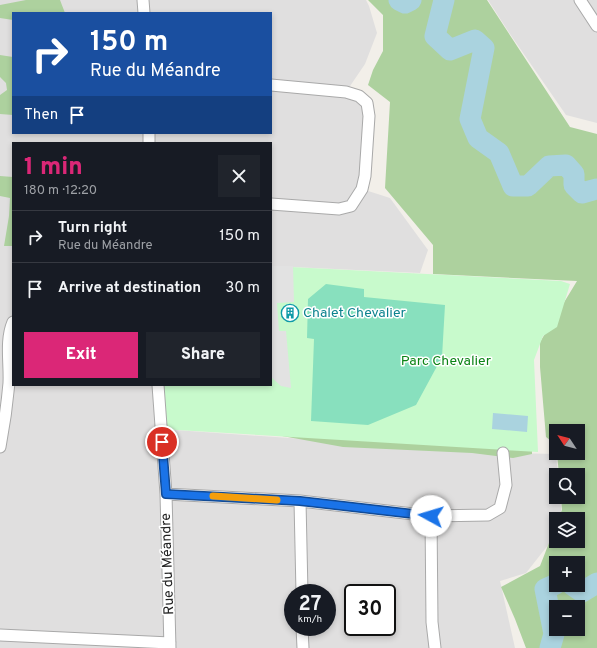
<!DOCTYPE html>
<html lang="en">
<head>
<meta charset="utf-8">
<style>
  :root { --surface:#171b24; --page:#20242c; --text:#f1f3f6; --muted:#9ea1a6; --line:#363941; --accent:#db2777 }
  body { margin:0; font-family:Overpass,sans-serif; background:var(--page); color:var(--text); height:100vh; display:flex; flex-direction:column; font-size:15px; white-space:nowrap }
  * { box-sizing:border-box; margin:0 }
  p { font-size:13px; color:var(--muted) }
  .icon { flex:none; width:22px; height:22px; fill:none; stroke:currentColor; stroke-width:2; stroke-linecap:round; stroke-linejoin:round }
  .map { position:relative; flex:1; overflow:hidden }
  .panel { position:absolute; left:12px; top:142px; width:260px; height:244px; display:flex; flex-direction:column; background:var(--surface); border-radius:0px; box-shadow:0 2px 6px #0003 }
  .panel>* { flex:none }
  .banner { position:absolute; left:12px; top:12px; width:260px; height:122px; border-radius:0px; box-shadow:0 2px 6px #0003; background:#1a4fa0; color:#fff; overflow:hidden }
  .needle { width:26px; rotate:306deg }
  .buttons { position:absolute; left:549px; top:424px; display:grid; gap:8px }
  .buttons a { display:grid; place-items:center; width:36px; height:36px; border-radius:0px; background:var(--surface); box-shadow:0 2px 6px #0003; font-size:20px }
  .speed { position:absolute; left:284px; top:584px; display:flex; gap:8px; font-size:20px; font-weight:700; text-align:center }
  .speed>* { display:grid; place-content:center; width:52px; height:52px; border-radius:50%; background:var(--surface); box-shadow:0 2px 6px #0003; line-height:1 }
  .speed small { font-size:10px; font-weight:400 }
  .speed .limit { border:2px solid #111; border-radius:6px; background:#fff; color:#111 }
  .pin { position:absolute; display:grid; place-items:center; width:34px; height:34px; color:#fff; margin:-17px; border:2px solid #fff; border-radius:50%; box-shadow:0 1px 4px #0007 }
  .me { position:absolute; width:44px; margin:-22px; rotate:276deg; stroke-linejoin:round; filter:drop-shadow(0 0 3px #0008) }
  .turn { display:flex; align-items:center; gap:14px; height:84px; padding:0 12px; font-size:18px }
  .turn .icon { width:52px; height:52px; stroke-width:2.5 }
  .turn b { display:block; font-size:28px; line-height:34px }
  .then { display:flex; align-items:center; height:38px; padding:0 12px; background:#0003; gap:8px; font-size:15px }
  .round { display:grid; place-items:center; flex:none; width:42px; height:42px; border-radius:0px; background:var(--page) }
  .headline { display:flex; align-items:center; justify-content:space-between; height:68px; padding:0 12px }
  h1 { font-size:24px; font-weight:800; line-height:30px; color:var(--accent) }
  .button { display:flex; gap:8px; margin-top:auto; padding:8px 12px }
  .button a { flex:1; height:46px; border-radius:0px; background:var(--accent); color:#fff; font-size:16px; font-weight:800; line-height:46px; text-align:center }
  .button a+a { background:var(--page); color:var(--text) }
  ul { padding:0; list-style:none }
  li { display:flex; align-items:center; gap:12px; height:52px; padding:0 12px; border-top:1px solid var(--line) }
  li div { flex:1 }
  li b { display:block; font-size:15px }
  li em { font-style:normal }
  .map>svg:first-child { display:block }
</style>
</head>
<body>
<div class="map">
<svg width="597" height="648" viewBox="0 0 597 648">
  <rect width="100%" height="100%" fill="#f2efe9"/>
  <path fill="#e0dfdf" fill-rule="evenodd" d="M 0,0 L 366,0 L 369,6 L 377,33 L 365,64 L 346,92 L 367,103 L 362,189 L 390,198 L 428,250 L 420,273 L 271,266 L 271,143 L 13,143 L 13,385 L 158,385 L 161,429 L 503,453 L 556,454 L 558,475 L 556,475 L 556,497 L 560,497 L 562,519 L 556,519 L 556,535 L 526,573 L 500,581 L 515,648 L 0,648 ZM 13,13 L 271,13 L 271,133 L 13,133 ZM 293,593 L 327,593 L 327,627 L 293,627 ZM 353,593 L 387,593 L 387,627 L 353,627 Z
    M 488,0 L 597,0 L 597,123 L 566,115 L 510,34 Z"/>
  <path fill="#add19e" fill-rule="evenodd" d="M 26,0 L 60,0 L 65,13 L 13,13 L 13,20 L 0,18 L 0,5 Z
    M 368,0 L 487,0 L 570,127 L 597,134 L 597,648 L 526,648 L 515,619 L 501,587 L 540,566 L 556,525 L 556,541 L 578,541 L 578,519 L 558,519 L 562,510 L 561,497 L 578,497 L 578,475 L 559,475 L 557,453 L 578,453 L 578,431 L 556,431 L 556,445 L 546,437 L 540,367 L 540,342 L 577,281 L 433,274 L 433,245 L 385,188 L 390,102 L 368,85 L 373,70 L 383,51 L 383,15 ZM 556,563 L 578,563 L 578,585 L 556,585 ZM 556,607 L 578,607 L 578,629 L 556,629 Z
    M 0,55 L 13,57 L 13,115 L 0,114 L 0,95 L 7,90 L 6,83 L 0,77 Z
    M 0,176 L 13,177 L 13,246 L 4,246 L 9,216 L 10,198 L 0,196 Z
    M 252,385 L 532,443 L 532,454 L 513,458 L 472,453 L 343,447 L 260,432 Z"/>
  <path fill="#c8facc" d="M 271,266 L 561,281 L 570,284 L 557,327 L 543,336 L 534,360 L 538,452 L 161,429 L 158,385 L 271,385 Z"/>
  <path fill="#88e0be" d="M 326,284 L 364,289 L 364,297 L 445,305 L 442,357 L 416,405 L 368,425 L 311,421 L 314,339 L 307,338 L 308,299 Z"/>
  <path fill="#e2e2e2" d="M 271,266 L 293,266 L 294,302 L 277,303 L 279,331 L 286,331 L 291,388 L 281,386 L 271,377 Z"/>
  <path fill="#aad3df" d="M 493,413 L 528,416 L 527,432 L 492,429 Z"/>
  <g fill="none" stroke-linecap="round" stroke-linejoin="round">
    <path stroke="#aad3df" stroke-width="21" d="M 399,0 L 405,3 L 411,0
      M 444,0 L 435,36 L 450,50 L 475,40 L 484,48 L 470,119 L 478,138 L 499,153 L 513,186 L 528,186 L 549,166 L 566,165 L 574,174 L 574,185 L 582,193 L 597,189
      M 572,585 L 582,592 L 597,583
      M 550,648 L 554,634 L 545,589 L 556,584"/>
    <defs>
      <path id="minor" d="M 143,0 L 144,13
        M 580,0 L 597,26
        M 271,85 L 346,92 L 359,96 L 367,103 L 369,116 L 365,176 L 362,189 L 351,206 L 339,209 L 271,204
        M 149,133 L 149,143
        M 158,385 L 166,494 L 170,648
        M 0,447 C 4,426 7,405 9,383 C 10,363 5,341 13,322
        M 166,494 L 300,501 L 431,516 L 488,515 L 500,508 L 506,485 L 503,453
        M 300,501 L 302,593
        M 431,516 L 432,622 L 435,648
        M 302,627 L 303,648
        M 0,635 L 170,643"/>
    </defs>
    <use href="#minor" stroke="#a9a9a9" stroke-width="13"/>
    <use href="#minor" stroke="#fff" stroke-width="11"/>
  </g>
  <g fill="none" stroke-linecap="round" stroke-linejoin="round">
    <defs>
      <path id="route" d="M 162,442 L 166,494 L 300,501 L 431,516"/>
    </defs>
    <use href="#route" stroke="#114b97" stroke-width="10"/>
    <use href="#route" stroke="#1a73e8" stroke-width="7"/>
    <path stroke="#f59e0b" stroke-width="7" d="M 213,496 L 277,500"/>
  </g>
  <defs>
    <symbol id="building-ring" viewBox="-11 -11 22 22"><circle r="9.5" fill="#fff" stroke="#0f9aa8" stroke-width="1.5"/><path d="M-4-6H4V6H1V3H-1V6H-4ZM-2.5-4.3h1.7v1.8h-1.7ZM.8-4.3h1.7v1.8H.8ZM-2.5-1h1.7V.8h-1.7ZM.8-1h1.7V.8H.8Z" fill="#0f9aa8"/></symbol>
  </defs>
  <g fill-rule="evenodd">
    <use href="#building-ring" x="280" y="303" width="20" height="20"/>
  </g>
  <g text-anchor="middle" dominant-baseline="central" stroke-width="3" stroke-linejoin="round" paint-order="stroke">
    <g font-size="14" fill="#0d838f" stroke="#fff" text-anchor="start">
      <text x="303" y="313">Chalet Chevalier</text>
    </g>
    <g font-size="14" fill="#0c8416" stroke="#fff">
      <text x="446" y="361">Parc Chevalier</text>
    </g>
    <g font-size="14" fill="#222" stroke="#fff">
      <text transform="translate(168 564) rotate(-92)">Rue du Méandre</text>
    </g>
  </g>
</svg>
<div class="buttons">
<a><svg class="needle" viewBox="-14 -14 28 28"><path d="M0-13l5 13h-10z" fill="#e53935"/><path d="M0 13l5-13h-10z" fill="#9ea1a6"/></svg></a>
<a><svg class="icon" aria-label="search" viewBox="0 0 24 24"><circle cx="10" cy="10" r="6"/><path d="M15 15l6 6"/></svg></a>
<a><svg class="icon" aria-label="layers" viewBox="0 0 24 24"><path d="M12 4l9 5-9 5-9-5zM3 14l9 5 9-5"/></svg></a>
<a>+</a>
<a>−</a>
</div>
<div class="speed"><div>27<small>km/h</small></div><div class="limit">30</div></div>
<div class="pin" style="left:162px;top:442px;background:#d93025"><svg class="icon" aria-label="arrive" viewBox="0 0 24 24"><path d="M6 21V4h12l-3 4 3 4H6"/></svg></div>
<svg class="me" style="left:431px;top:516px" viewBox="-20 -20 40 40"><circle r="19" fill="#fff"/><path d="M0-13L10 11 0 6-10 11z" fill="#1a73e8"/></svg>
<div class="banner">
<div class="turn"><svg class="icon" aria-label="right" viewBox="0 0 24 24"><path d="M7 20v-9h11M14 6l5 5-5 5"/></svg><div><b>150 m</b>Rue du Méandre</div></div>
<div class="then">Then<svg class="icon" aria-label="arrive" viewBox="0 0 24 24"><path d="M6 21V4h12l-3 4 3 4H6"/></svg></div>
</div>
<section class="panel">
<div class="headline"><div><h1>1 min</h1><p>180 m · 12:20</p></div><a class="round"><svg class="icon" aria-label="close" viewBox="0 0 24 24"><path d="M6 6l12 12M18 6L6 18"/></svg></a></div>
<ul>
<li><svg class="icon" aria-label="right" viewBox="0 0 24 24"><path d="M7 20v-9h11M14 6l5 5-5 5"/></svg><div><b>Turn right</b><p>Rue du Méandre</p></div><em>150 m</em></li>
<li><svg class="icon" aria-label="arrive" viewBox="0 0 24 24"><path d="M6 21V4h12l-3 4 3 4H6"/></svg><div><b>Arrive at destination</b></div><em>30 m</em></li>
</ul>
<div class="button"><a>Exit</a><a>Share</a></div>
</section>
</div>
</body>
</html>
